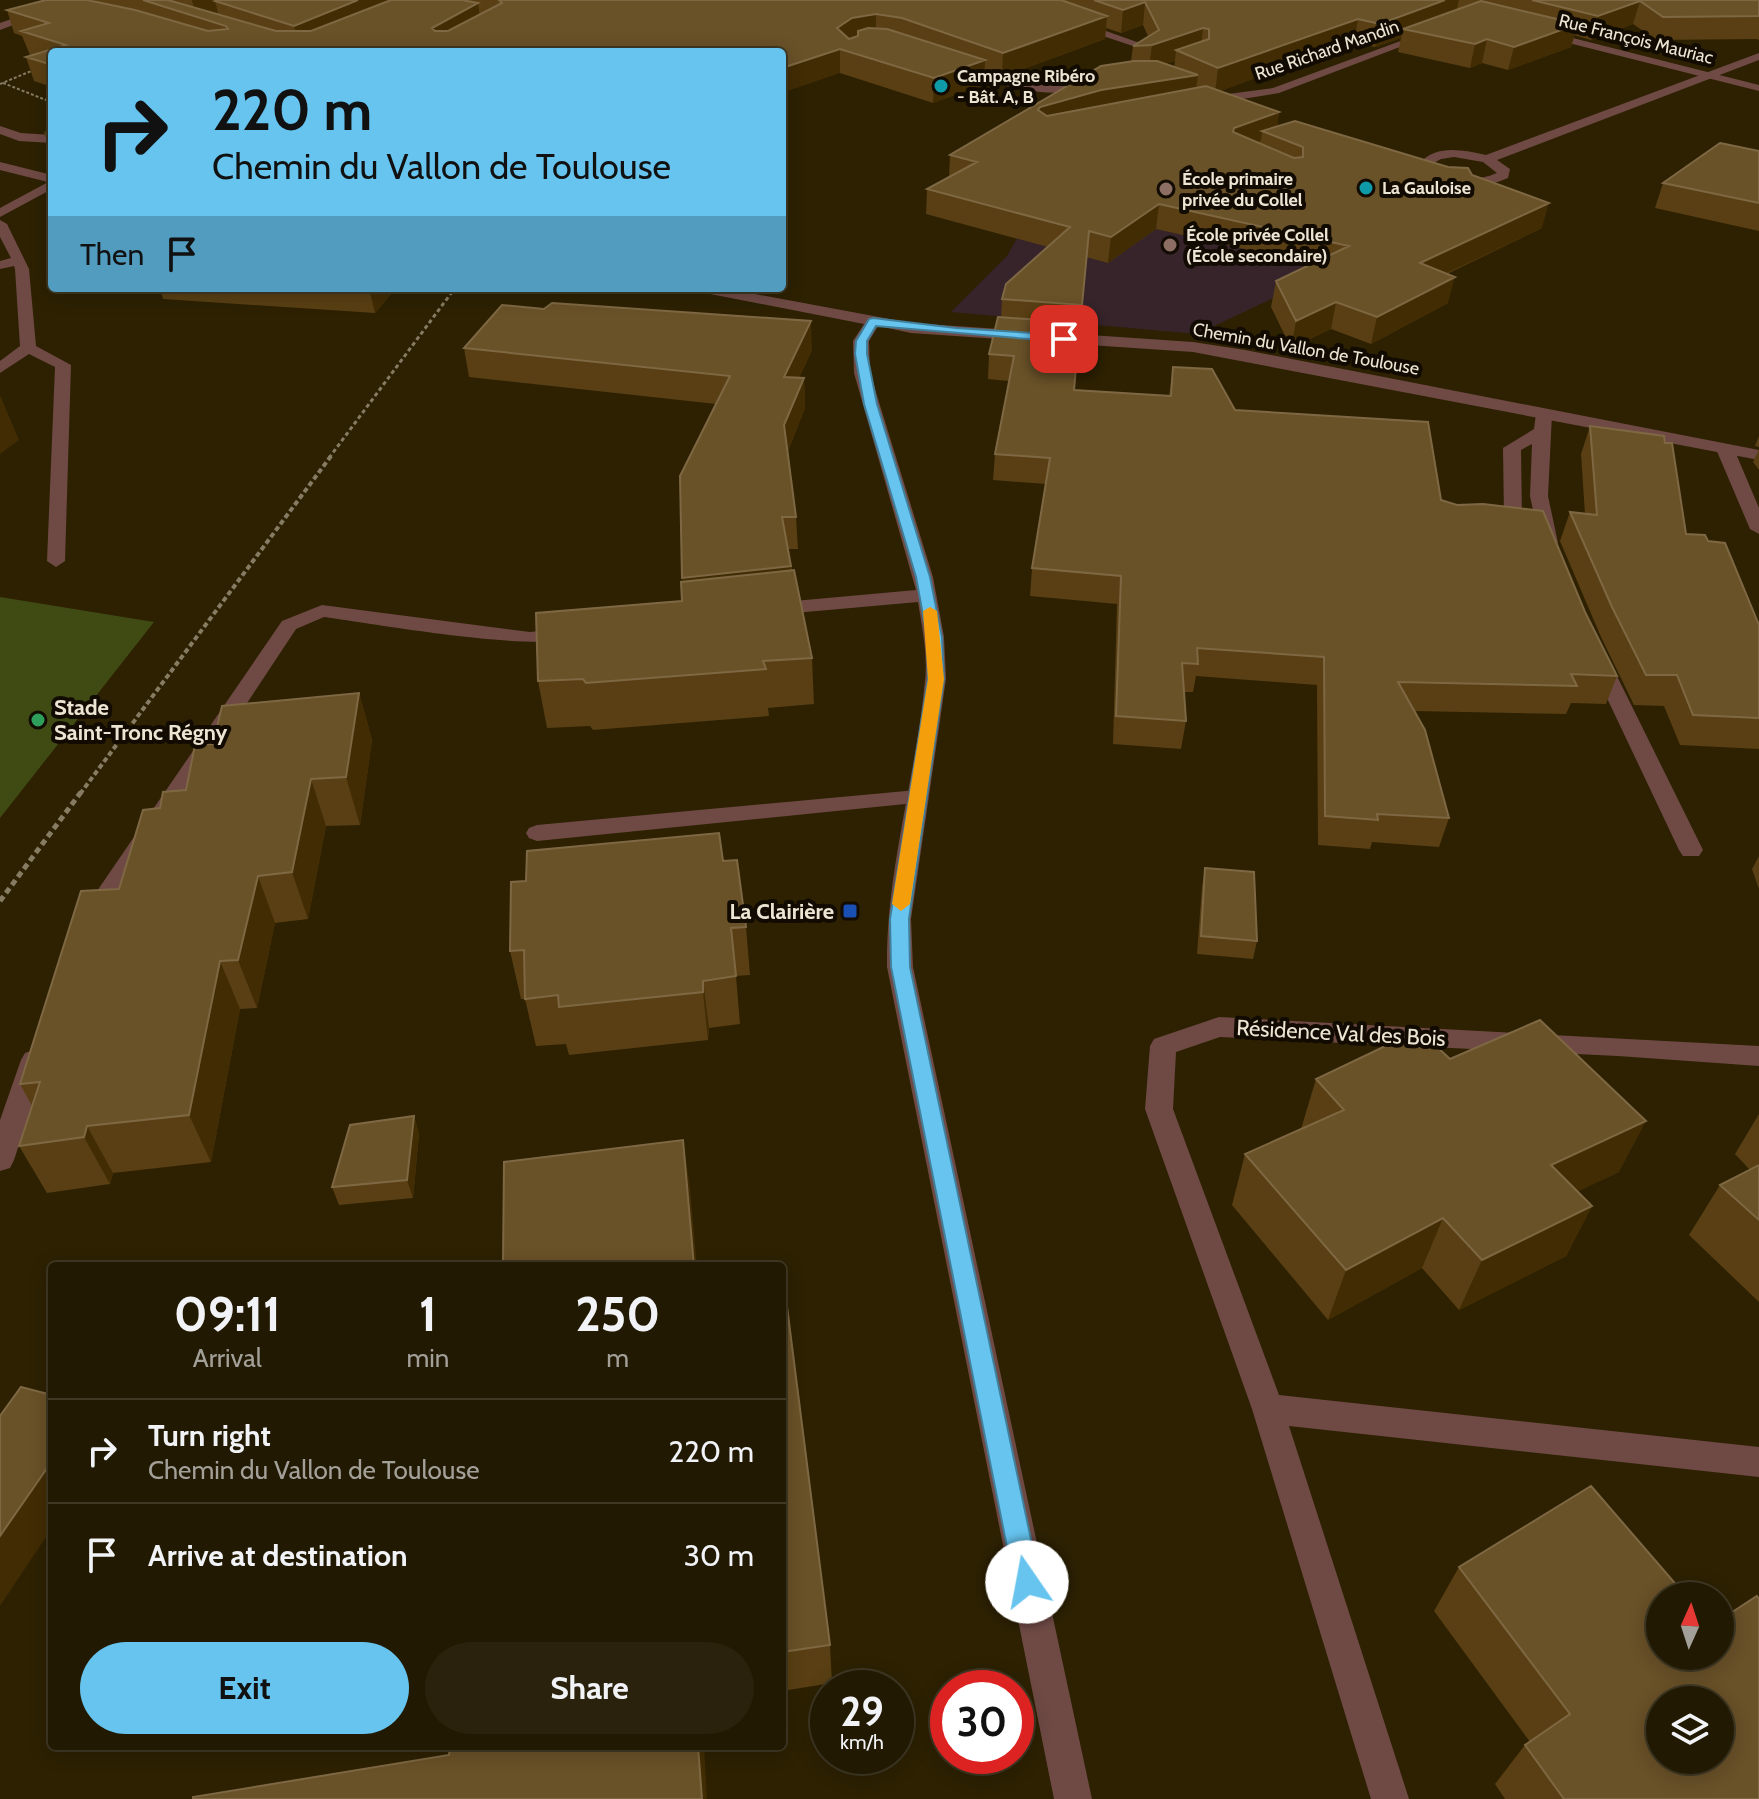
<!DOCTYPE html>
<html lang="en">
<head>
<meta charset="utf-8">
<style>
  :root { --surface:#221902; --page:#2a220c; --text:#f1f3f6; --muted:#a2a099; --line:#3f3824; --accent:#66c4ef }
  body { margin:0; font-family:Cabin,sans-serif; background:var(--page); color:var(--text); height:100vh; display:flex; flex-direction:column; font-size:30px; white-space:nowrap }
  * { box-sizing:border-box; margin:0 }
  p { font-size:26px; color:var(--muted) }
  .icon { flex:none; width:44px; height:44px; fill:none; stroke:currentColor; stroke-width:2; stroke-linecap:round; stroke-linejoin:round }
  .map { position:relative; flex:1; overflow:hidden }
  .panel { position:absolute; left:48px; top:1262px; width:738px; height:488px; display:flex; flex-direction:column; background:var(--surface); border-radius:8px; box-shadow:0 4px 20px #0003,0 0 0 2px var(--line) }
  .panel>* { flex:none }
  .guide { position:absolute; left:48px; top:48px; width:738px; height:244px; border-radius:8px; box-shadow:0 4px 20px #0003,0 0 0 2px var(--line); background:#66c4ef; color:#111; overflow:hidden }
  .needle { width:52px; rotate:3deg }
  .controls { position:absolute; left:1646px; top:1582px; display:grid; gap:16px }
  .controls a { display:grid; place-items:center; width:88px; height:88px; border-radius:50%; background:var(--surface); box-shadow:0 4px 20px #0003,0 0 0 2px var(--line); font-size:40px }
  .speed { position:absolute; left:810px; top:1670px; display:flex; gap:16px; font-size:40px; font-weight:700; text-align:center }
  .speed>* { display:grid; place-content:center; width:104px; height:104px; border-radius:50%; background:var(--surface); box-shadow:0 4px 20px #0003,0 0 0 2px var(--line); line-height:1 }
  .speed small { font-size:20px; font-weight:400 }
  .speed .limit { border:12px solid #d22; background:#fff; color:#111 }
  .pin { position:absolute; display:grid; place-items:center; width:68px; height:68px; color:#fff; margin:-34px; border-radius:16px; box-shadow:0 4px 12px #0006 }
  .me { position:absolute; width:88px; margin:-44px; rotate:348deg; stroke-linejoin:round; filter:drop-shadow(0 0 6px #0008) }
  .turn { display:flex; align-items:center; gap:28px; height:168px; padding:0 32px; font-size:36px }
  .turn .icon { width:104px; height:104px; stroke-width:2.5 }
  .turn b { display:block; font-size:56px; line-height:68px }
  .then { display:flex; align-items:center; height:76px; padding:0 32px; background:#0003; gap:16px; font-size:30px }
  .eta { display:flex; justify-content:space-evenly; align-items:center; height:136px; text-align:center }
  .eta b { font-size:48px; font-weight:700; line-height:56px }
  .button { display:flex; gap:16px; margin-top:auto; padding:16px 32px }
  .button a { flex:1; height:92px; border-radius:48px; background:var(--accent); color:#111; font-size:32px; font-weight:700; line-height:92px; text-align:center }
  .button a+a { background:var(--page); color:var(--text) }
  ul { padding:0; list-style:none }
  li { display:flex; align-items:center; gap:24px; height:104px; padding:0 32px; border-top:2px solid var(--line) }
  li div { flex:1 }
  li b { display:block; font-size:30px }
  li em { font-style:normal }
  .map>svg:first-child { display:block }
</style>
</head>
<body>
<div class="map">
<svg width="1759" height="1799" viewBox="0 0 1759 1799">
  <rect width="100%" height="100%" fill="#2d2102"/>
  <path fill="#36242a" d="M 1093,188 L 1350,262 L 1197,334 L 951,312 L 1007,256 L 1020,233 Z"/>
  <path fill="#404b14" d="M 0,597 L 154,622 L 0,818 Z"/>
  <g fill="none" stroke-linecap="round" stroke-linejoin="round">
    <path stroke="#867c63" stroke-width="2" stroke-dasharray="3 2" stroke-linecap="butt" d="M 3,83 L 46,100
      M 0,84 L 36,69"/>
    <path stroke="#867c63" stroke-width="3" stroke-dasharray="4 3" stroke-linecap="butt" d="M 329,458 L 455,288"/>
    <path stroke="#867c63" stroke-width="4" stroke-dasharray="5 3" stroke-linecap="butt" d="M 80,794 L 331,456"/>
    <path stroke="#867c63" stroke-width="5" stroke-dasharray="6 4" stroke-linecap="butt" d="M 0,901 L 81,792"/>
    <path fill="#6f4a45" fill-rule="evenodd" d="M 20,16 L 43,22 L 44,24 L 39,27 L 21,22 L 0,30 L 0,23 Z
      M 1073,22 L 1081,22 L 1148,46 L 1139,48 L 1073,26 Z
      M 1759,53 L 1759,60 L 1497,160 L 1510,169 L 1508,178 C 1479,191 1439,190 1419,164 C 1436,144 1463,150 1486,155 ZM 1454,157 L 1483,162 L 1497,173 C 1476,182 1449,181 1432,164 L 1441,159 Z
      M 955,63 C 987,72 1015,86 1049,85 C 1063,84 1088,75 1099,82 C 1060,107 990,83 951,68 L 951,64 Z
      M 0,126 L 21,133 L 52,135 L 52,143 L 19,141 L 0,134 Z
      M 52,180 L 52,189 L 0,217 L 0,208 Z
      M 0,220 L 7,224 L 29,269 L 36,346 L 71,365 L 65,561 L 56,567 L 47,561 L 55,367 L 29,354 L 0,373 L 0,361 L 20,346 L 15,269 L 14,266 L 0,269 L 0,261 L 11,258 L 0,237 Z
      M 1544,409 L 1552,414 L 1548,496 L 1558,543 L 1549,549 L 1540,543 L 1530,496 L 1532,444 L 1521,450 L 1522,522 C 1515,530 1495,530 1488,522 L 1491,518 L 1504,517 L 1503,448 L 1534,429 L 1536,414 Z
      M 1725,444 L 1734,449 L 1759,508 L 1759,534 L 1750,529 L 1716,449 Z
      M 1598,652 L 1608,658 L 1703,850 L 1699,856 L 1683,856 L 1679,850 L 1588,658 Z
      M 917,790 L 925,792 L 928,797 L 925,802 L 537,841 L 529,838 L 526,833 L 529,828 L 537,825 Z
      M 1219,1017 L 1759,1046 L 1759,1066 L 1618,1056 L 1220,1037 L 1176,1052 L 1173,1109 L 1279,1395 L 1759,1447 L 1759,1477 L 1289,1426 L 1409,1799 L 1371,1799 L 1252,1409 L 1145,1109 L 1150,1046 L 1154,1039 Z"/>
    <path fill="#6f4a45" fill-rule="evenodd" d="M 1541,30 L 1759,85 L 1759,91 L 1537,35 L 1537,31 Z
      M 1425,32 L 1434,34 L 1279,93 L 1205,105 L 1199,101 L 1205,97 L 1273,88 Z
      M 0,162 L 52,175 L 52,183 L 0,170 Z
      M 693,288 L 723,288 L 911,323 L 1193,342 L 1245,350 L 1759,450 L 1759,460 L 1193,352 L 911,333 L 878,326 L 869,341 L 870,373 L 933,577 L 944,637 L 946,679 L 911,919 L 913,967 L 1092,1799 L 1054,1799 L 887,967 C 886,870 916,777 925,681 C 928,655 922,627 918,602 L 772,615 L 762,609 L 772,603 L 916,590 L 854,373 L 853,341 L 864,324 L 700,292 Z
      M 322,605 L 530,632 L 569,628 L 579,634 C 559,657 363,622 324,617 L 296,629 L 102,922 L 93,925 L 84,922 L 81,916 L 84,910 L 282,621 Z
      M 34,1050 L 43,1053 L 47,1060 L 14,1160 L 10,1168 L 0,1171 L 0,1120 L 21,1060 L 25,1053 Z"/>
  </g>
  <path fill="#593f13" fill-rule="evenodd" d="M 94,0 L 1759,0 L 1759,40 L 1757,39 L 1656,40 L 1633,24 L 1591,40 L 1574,35 L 1571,47 L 1508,70 L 1482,63 L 1470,68 L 1398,52 L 1401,38 L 1375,47 L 1354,42 L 1220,91 L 1279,112 L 1277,127 L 1472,175 L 1542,228 L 1447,274 L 1448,303 L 1371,344 L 1331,329 L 1291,348 L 1271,307 L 1276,281 L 1311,264 L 1156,229 L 1108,263 L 1086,257 L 1074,390 L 1169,396 L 1173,367 L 1235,410 L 1441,500 L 1585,612 L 1617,676 L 1606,704 L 1571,703 L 1566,714 L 1414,711 L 1449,818 L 1439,847 L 1372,842 L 1370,849 L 1318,845 L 1317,685 L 1196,676 L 1193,692 L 1184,692 L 1186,721 L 1181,749 L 1113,744 L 1117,604 L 1030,596 L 1032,568 L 1046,484 L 993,480 L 995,454 L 1009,381 L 988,379 L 989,354 L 1001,318 L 1002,299 L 1048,247 L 926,214 L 927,189 L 949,177 L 950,155 L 1131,61 L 1133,46 L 1148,36 L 1143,25 L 1121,33 L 1106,28 L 1105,39 L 1002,77 L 984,71 L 984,84 L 933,103 L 840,73 L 52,52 L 52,87 L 34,81 L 26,57 L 30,55 L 22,36 L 14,33 L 7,10 L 94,2 ZM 1175,61 L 1174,67 L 1165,64 Z
    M 52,129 L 52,155 L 44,132 Z
    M 1759,151 L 1759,231 L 1655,208 L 1663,183 Z
    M 160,288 L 396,288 L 375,313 L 163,299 Z
    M 464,348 L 812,350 L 799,378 L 804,378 L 805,408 L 788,451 L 796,517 L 798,549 L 788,549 L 792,570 L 812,658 L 814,704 L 768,708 L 769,716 L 593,730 L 590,726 L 547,728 L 538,681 L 682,601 L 683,582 L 716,404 L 469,377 Z
    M 1590,426 L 1665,443 L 1686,534 L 1708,541 L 1759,625 L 1759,749 L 1680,745 L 1664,706 L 1634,705 L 1601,637 L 1560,541 L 1570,512 L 1585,514 L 1581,454 Z
    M 1759,436 L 1759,447 L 1755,446 Z
    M 1759,449 L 1759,470 L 1753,462 Z
    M 359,693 L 372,740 L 360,825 L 326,826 L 308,919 L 275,923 L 257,1008 L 240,1009 L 211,1162 L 113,1173 L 110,1184 L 47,1193 L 19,1146 L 32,1106 L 20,1084 L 160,808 L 186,790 L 213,744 Z
    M 1759,856 L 1759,889 L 1752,869 Z
    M 723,861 L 746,927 L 750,975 L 736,976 L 740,1024 L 709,1028 L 708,1040 L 569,1055 L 566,1044 L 536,1046 L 525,999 L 521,999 L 510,951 L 526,881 Z
    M 1205,868 L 1257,941 L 1253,959 L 1197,954 L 1202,886 Z
    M 1316,1079 L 1619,1172 L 1578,1191 L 1592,1206 L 1566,1256 L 1459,1310 L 1422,1268 L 1328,1320 L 1232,1205 L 1245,1154 L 1301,1129 Z
    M 1759,1114 L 1759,1302 L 1689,1235 L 1720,1185 L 1750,1170 L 1735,1154 Z
    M 414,1116 L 419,1134 L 413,1198 L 339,1205 L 332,1187 Z
    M 782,1275 L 830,1645 L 832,1683 L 782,1691 Z
    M 1459,1567 L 1759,1799 L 1505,1799 L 1495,1784 L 1525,1745 L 1530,1742 L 1434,1611 Z"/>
  <path fill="#412c04" d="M 192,0 L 257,0 L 215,1 L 218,13 L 196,17 Z
    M 358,0 L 396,0 L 299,49 L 294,26 Z
    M 1445,0 L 1459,0 L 1455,17 L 1403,29 L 1401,38 L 1375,47 L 1380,24 Z
    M 1640,1 L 1633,24 L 1591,40 L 1598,16 Z
    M 1145,2 L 1143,25 L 1121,33 L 1123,10 Z
    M 478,3 L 481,26 L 436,51 L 432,28 Z
    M 876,14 L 876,37 L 852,41 L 840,50 L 840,73 L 782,93 L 782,68 L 852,18 Z
    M 1107,16 L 1105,39 L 1002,77 L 1003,53 Z
    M 1358,19 L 1354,42 L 1215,93 L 1218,68 Z
    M 1578,24 L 1571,47 L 1508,70 L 1514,47 Z
    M 1203,28 L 1200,52 L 1176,50 L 1175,61 L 1149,69 L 1152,45 Z
    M 1487,39 L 1482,63 L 1470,68 L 1475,44 Z
    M 985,60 L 984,84 L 933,103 L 934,78 Z
    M 1198,75 L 1195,98 L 1038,130 L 1038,110 L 1040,107 L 1101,90 Z
    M 1279,112 L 1276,136 L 1262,131 L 1261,141 L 1231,152 L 1233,132 L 1234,128 Z
    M 1549,203 L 1542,228 L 1413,289 L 1420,263 Z
    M 1159,204 L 1156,229 L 1108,263 L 1111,237 Z
    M 1455,277 L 1448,303 L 1371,344 L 1377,317 Z
    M 369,288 L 396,288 L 375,313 Z
    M 1336,302 L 1331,329 L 1291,348 L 1296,321 Z
    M 811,321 L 812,350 L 785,407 L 784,377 Z
    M 804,378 L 805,408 L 786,455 L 784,425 Z
    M 0,395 L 19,440 L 0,454 Z
    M 791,566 L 793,598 L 685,611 L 682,578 Z
    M 359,693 L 372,740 L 360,825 L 346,777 Z
    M 311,779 L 326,826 L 308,919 L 292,872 Z
    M 258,876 L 275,923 L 257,1008 L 238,960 Z
    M 220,961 L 240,1009 L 211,1162 L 189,1115 Z
    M 703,981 L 709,1028 L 708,1040 L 703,992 Z
    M 414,1116 L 419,1134 L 413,1198 L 407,1180 Z
    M 1646,1121 L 1619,1172 L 1527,1216 L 1551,1165 Z
    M 87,1126 L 113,1173 L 110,1184 L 84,1137 Z
    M 683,1140 L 690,1187 L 697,1266 L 694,1266 Z
    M 1592,1206 L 1566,1256 L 1459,1310 L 1482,1260 Z
    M 1443,1218 L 1422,1268 L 1328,1320 L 1346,1270 Z
    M 52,1461 L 52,1528 L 0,1606 L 0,1536 Z
    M 698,1746 L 704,1746 L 707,1799 L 702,1799 Z"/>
  <path fill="#695128" stroke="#7e6843" stroke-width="2" fill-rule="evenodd" d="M 46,0 L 87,0 L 135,10 L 208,31 L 228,29 L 226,26 L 143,0 L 168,0 L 276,31 L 311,31 L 391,0 L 462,0 L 478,3 L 432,28 L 435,31 L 448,31 L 502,3 L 499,0 L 1061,0 L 1107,16 L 1003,53 L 902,18 L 876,14 L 852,18 L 837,28 L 849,39 L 858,36 L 858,31 L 868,28 L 887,29 L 985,60 L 934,78 L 840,49 L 782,68 L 782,52 L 52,52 L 52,65 L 26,57 L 66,45 L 21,31 L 49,23 L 7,10 Z
    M 218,0 L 358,0 L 294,26 L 215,1 Z
    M 1094,0 L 1445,0 L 1380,24 L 1358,19 L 1218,68 L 1176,50 L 1209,39 L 1209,29 L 1203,28 L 1152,45 L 1133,46 L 1159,30 L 1145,2 L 1123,10 Z
    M 1532,0 L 1759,0 L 1759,16 L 1663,17 L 1640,1 L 1598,16 Z
    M 1481,1 L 1578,24 L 1514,47 L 1487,39 L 1475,44 L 1403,29 Z
    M 1134,61 L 1157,61 L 1198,75 L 1101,90 L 1040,107 L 1038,110 L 1047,116 L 1206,86 L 1279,112 L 1234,128 L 1233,132 L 1294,158 L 1303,157 L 1303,147 L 1262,131 L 1295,121 L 1448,167 L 1468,168 L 1472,175 L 1549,203 L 1420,263 L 1455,277 L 1377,317 L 1336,302 L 1296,321 L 1276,281 L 1349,246 L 1159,204 L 1111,237 L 1089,231 L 1082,305 L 1002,299 L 1006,284 L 1070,227 L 927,189 L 977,162 L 950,155 L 1101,66 Z
    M 1720,143 L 1759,151 L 1759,203 L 1663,183 Z
    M 552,303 L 811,321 L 784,377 L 804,378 L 784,425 L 796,517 L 782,517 L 791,566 L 682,578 L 680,476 L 730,376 L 464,348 L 502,305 L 544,309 Z
    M 998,317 L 1080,323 L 1074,390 L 1171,396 L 1173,367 L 1212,369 L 1235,410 L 1428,422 L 1441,500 L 1457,505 L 1483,504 L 1543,511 L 1585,612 L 1617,676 L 1571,674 L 1577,686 L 1398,682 L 1425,730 L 1449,818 L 1377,814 L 1378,820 L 1325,816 L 1324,657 L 1197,648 L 1198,664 L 1182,663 L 1186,721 L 1116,716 L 1121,576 L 1032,568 L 1050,458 L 995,454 L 1014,356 L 989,354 Z
    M 1590,426 L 1664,436 L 1665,443 L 1672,443 L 1686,534 L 1705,535 L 1708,541 L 1725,543 L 1759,625 L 1759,718 L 1693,715 L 1677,675 L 1646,675 L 1612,607 L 1570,512 L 1597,515 Z
    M 794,570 L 812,658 L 763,661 L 766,669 L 586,683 L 583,679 L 538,681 L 536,613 L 682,601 L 681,582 Z
    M 359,693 L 346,777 L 311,779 L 292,872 L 258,876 L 238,960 L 220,961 L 189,1115 L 87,1126 L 84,1137 L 19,1146 L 40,1082 L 20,1084 L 81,891 L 119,889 L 143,810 L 160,808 L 163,792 L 186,790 L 195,745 L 213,744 L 222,706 Z
    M 719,833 L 723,861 L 737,860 L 746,927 L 731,928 L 736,976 L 703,981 L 703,992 L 559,1007 L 558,995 L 525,999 L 524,950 L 510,951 L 511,882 L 526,881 L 527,851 Z
    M 1205,868 L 1254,872 L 1257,941 L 1201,936 Z
    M 1540,1020 L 1646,1121 L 1551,1165 L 1592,1206 L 1482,1260 L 1443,1218 L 1346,1270 L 1245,1154 L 1344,1110 L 1316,1079 L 1419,1030 L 1450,1059 Z
    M 414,1116 L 407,1180 L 332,1187 L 350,1125 Z
    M 683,1140 L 694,1266 L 503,1266 L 504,1162 Z
    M 1759,1165 L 1759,1220 L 1720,1185 Z
    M 782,1275 L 783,1275 L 830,1645 L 782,1652 Z
    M 21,1387 L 52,1395 L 52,1461 L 0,1536 L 0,1416 Z
    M 1591,1486 L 1686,1596 L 1660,1596 L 1660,1656 L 1720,1656 L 1720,1620 L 1757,1596 L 1759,1599 L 1759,1799 L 1564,1799 L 1525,1745 L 1570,1714 L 1459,1567 ZM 1660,1700 L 1720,1700 L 1720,1760 L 1660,1760 Z
    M 450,1746 L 698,1746 L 702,1799 L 193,1799 L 193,1797 L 449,1755 Z"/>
  <path fill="#66c4ef" stroke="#427f9b" stroke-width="2" d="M 873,318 L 956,328 L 1064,335 L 1070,339 L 1064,342 L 876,326 L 867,341 L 867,354 L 877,404 L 930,577 L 942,637 L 944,679 L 909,919 L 910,967 L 1040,1582 L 1036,1591 L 1027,1595 L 1018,1591 L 1014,1582 L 891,967 L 890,919 L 928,679 L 927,637 L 916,577 L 864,404 L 855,354 L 856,341 L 869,319 Z"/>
  <path fill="#f59e0b" d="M 930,607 L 937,611 L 944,679 L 910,904 L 901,911 L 892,904 L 928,679 L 923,611 Z"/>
  <g fill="#0f9aa8" stroke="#110b02" stroke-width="3">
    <circle cx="941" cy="86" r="8"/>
    <circle cx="1366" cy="188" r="8"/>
  </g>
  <g fill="#8d6e63" stroke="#110b02" stroke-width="3">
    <circle cx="1166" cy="189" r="8"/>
    <circle cx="1170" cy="245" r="8"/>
  </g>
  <circle fill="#2e9e5b" stroke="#110b02" stroke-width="3" cx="38" cy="720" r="8"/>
  <rect fill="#1a4fb4" stroke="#110b02" stroke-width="3" x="842" y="903" width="16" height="16" rx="4"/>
  <g text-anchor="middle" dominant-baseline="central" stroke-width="8" stroke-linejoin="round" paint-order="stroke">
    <g font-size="18" fill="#ede5d3" stroke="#110b02">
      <text transform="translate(1636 39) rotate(14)">Rue François Mauriac</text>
      <text transform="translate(1327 50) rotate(-19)">Rue Richard Mandin</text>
      <text transform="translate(1306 349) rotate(10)">Chemin du Vallon de Toulouse</text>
    </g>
    <g font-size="18" font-weight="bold" fill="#ede5d3" stroke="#110b02" text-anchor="start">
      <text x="957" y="76">Campagne Ribéro<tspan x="957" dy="21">- Bât. A, B</tspan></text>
      <text x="1182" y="179">École primaire<tspan x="1182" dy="21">privée du Collel</tspan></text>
      <text x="1382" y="188">La Gauloise</text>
      <text x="1186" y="235">École privée Collel<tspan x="1186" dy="21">(École secondaire)</tspan></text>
    </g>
    <g font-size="22" font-weight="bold" fill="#ede5d3" stroke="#110b02" text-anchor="start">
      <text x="54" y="707">Stade<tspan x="54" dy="25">Saint-Tronc Régny</tspan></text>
      <text x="834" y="911" text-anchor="end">La Clairière</text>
    </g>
    <g font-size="22" fill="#ede5d3" stroke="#110b02">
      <text transform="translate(1341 1033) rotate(3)">Résidence Val des Bois</text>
    </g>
  </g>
</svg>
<div class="controls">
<a><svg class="needle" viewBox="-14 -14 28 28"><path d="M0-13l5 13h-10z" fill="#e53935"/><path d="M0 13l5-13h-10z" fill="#a2a099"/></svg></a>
<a><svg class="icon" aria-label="layers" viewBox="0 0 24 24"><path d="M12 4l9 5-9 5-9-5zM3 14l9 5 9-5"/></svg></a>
</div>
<div class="speed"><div>29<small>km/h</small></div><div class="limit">30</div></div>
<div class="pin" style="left:1064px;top:339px;background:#d93025"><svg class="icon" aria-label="arrive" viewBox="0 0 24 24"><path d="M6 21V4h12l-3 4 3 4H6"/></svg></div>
<svg class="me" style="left:1027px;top:1582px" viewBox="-20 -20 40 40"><circle r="19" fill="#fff"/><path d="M0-13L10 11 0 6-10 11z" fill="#66c4ef"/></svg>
<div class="guide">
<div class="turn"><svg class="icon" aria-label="right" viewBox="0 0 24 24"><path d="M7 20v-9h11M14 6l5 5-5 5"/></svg><div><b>220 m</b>Chemin du Vallon de Toulouse</div></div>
<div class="then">Then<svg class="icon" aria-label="arrive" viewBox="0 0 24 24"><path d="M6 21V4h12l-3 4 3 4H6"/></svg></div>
</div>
<section class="panel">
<div class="eta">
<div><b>09:11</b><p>Arrival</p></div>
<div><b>1</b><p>min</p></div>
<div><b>250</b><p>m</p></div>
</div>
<ul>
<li><svg class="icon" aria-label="right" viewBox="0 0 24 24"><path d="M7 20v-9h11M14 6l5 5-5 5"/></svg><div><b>Turn right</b><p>Chemin du Vallon de Toulouse</p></div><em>220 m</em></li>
<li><svg class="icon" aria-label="arrive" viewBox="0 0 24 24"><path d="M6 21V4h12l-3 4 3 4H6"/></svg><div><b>Arrive at destination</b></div><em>30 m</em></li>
</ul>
<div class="button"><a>Exit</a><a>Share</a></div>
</section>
</div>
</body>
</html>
